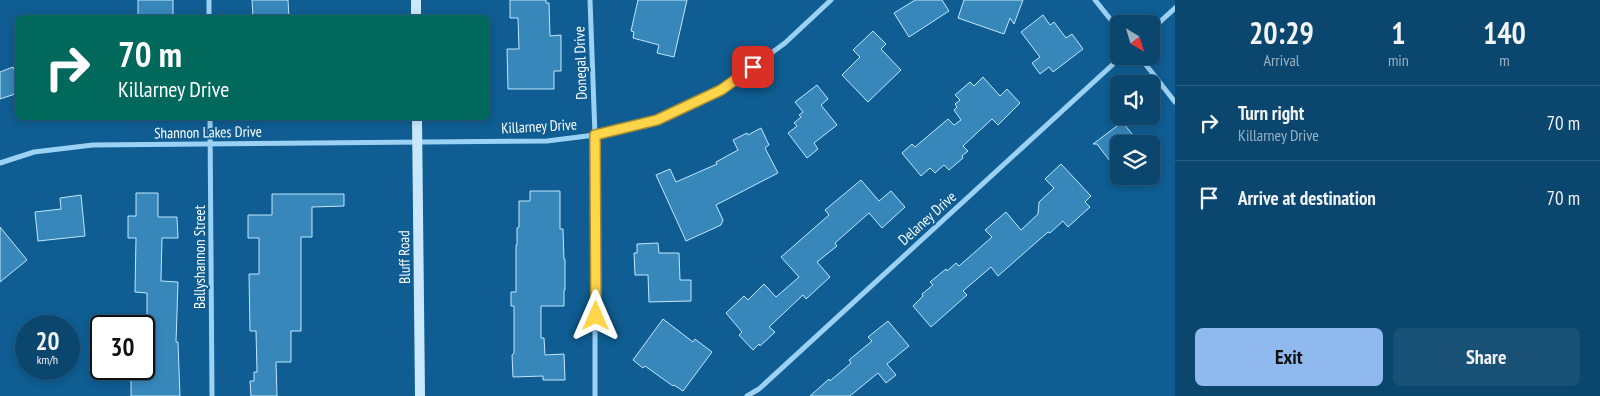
<!DOCTYPE html>
<html lang="en">
<head>
<meta charset="utf-8">
<style>
  :root { --surface:#0b466e; --page:#195076; --text:#f1f3f6; --muted:#9ab1c2; --line:#2b5e81; --accent:#90b9f0 }
  body { margin:0; font-family:"PT Sans Narrow",sans-serif; background:var(--page); color:var(--text); height:100vh; display:flex; flex-direction:column; font-size:19px; white-space:nowrap }
  * { box-sizing:border-box; margin:0 }
  p { font-size:16px; color:var(--muted) }
  .icon { flex:none; width:28px; height:28px; fill:none; stroke:currentColor; stroke-width:2; stroke-linecap:round; stroke-linejoin:round }
  .map { position:relative; flex:1; overflow:hidden }
  .side { display:flex; flex-direction:column; background:var(--surface); width:425px }
  .side>* { flex:none }
  .top-card { position:absolute; left:15px; top:15px; width:475px; height:105px; border-radius:8px; box-shadow:0 2px 8px #0003,0 0 0 1px var(--line); background:#00695c; color:#fff; overflow:hidden }
  .needle { width:32px; rotate:142deg }
  .buttons { position:absolute; left:1110px; top:15px; display:grid; gap:10px }
  .buttons a { display:grid; place-items:center; width:50px; height:50px; border-radius:8px; background:var(--surface); box-shadow:0 2px 8px #0003,0 0 0 1px var(--line); font-size:25px }
  .speed { position:absolute; left:15px; top:315px; display:flex; gap:10px; font-size:25px; font-weight:700; text-align:center }
  .speed>* { display:grid; place-content:center; width:65px; height:65px; border-radius:50%; background:var(--surface); box-shadow:0 2px 8px #0003,0 0 0 1px var(--line); line-height:1 }
  .speed small { font-size:12px; font-weight:400 }
  .speed .limit { border:2px solid #111; border-radius:8px; background:#fff; color:#111 }
  .pin { position:absolute; display:grid; place-items:center; width:42px; height:42px; color:#fff; margin:-21px; border-radius:10px; box-shadow:0 2px 8px #0006 }
  .me { position:absolute; width:55px; margin:-28px; rotate:0deg; stroke-linejoin:round; filter:drop-shadow(0 0 4px #0008) }
  .turn { display:flex; align-items:center; gap:18px; height:105px; padding:0 20px; font-size:22px }
  .turn .icon { width:65px; height:65px; stroke-width:2.5 }
  .turn b { display:block; font-size:35px; line-height:42px }
  .eta { display:flex; justify-content:space-evenly; align-items:center; height:85px; text-align:center }
  .eta b { font-size:30px; font-weight:800; line-height:35px }
  .button { display:flex; gap:10px; margin-top:auto; padding:10px 20px }
  .button a { flex:1; height:58px; border-radius:8px; background:var(--accent); color:#111; font-size:20px; font-weight:800; line-height:58px; text-align:center }
  .button a+a { background:var(--page); color:var(--text) }
  ul { padding:0; list-style:none }
  li { display:flex; align-items:center; gap:15px; height:75px; padding:0 20px; border-top:1px solid var(--line) }
  li div { flex:1 }
  li b { display:block; font-size:19px }
  li em { font-style:normal }
  main { display:flex; flex:1; min-height:0 }
  .map>svg:first-child { display:block }
</style>
</head>
<body>
<main>
<div class="map">
<svg width="1175" height="396" viewBox="0 0 1175 396">
  <rect width="100%" height="100%" fill="#0f5d92"/>
  <path fill="#3787bb" stroke="#c2e7fe" d="M 138,0 L 173,0 L 173,18 L 138,18 Z
    M 252,0 L 288,0 L 289,18 L 253,18 Z
    M 510,0 L 546,0 L 546,3 L 549,3 L 550,36 L 561,35 L 561,71 L 554,71 L 554,89 L 508,89 L 507,49 L 519,49 L 518,18 L 510,18 Z
    M 638,0 L 687,0 L 674,57 L 657,53 L 659,45 L 633,38 L 634,32 L 631,31 Z
    M 915,0 L 942,0 L 949,11 L 909,37 L 894,13 Z
    M 964,0 L 1023,0 L 1014,24 L 1010,18 L 1004,34 L 958,18 Z
    M 1043,15 L 1050,25 L 1054,22 L 1066,38 L 1072,34 L 1083,49 L 1053,72 L 1049,67 L 1040,74 L 1032,63 L 1040,57 L 1021,32 Z
    M 873,31 L 886,44 L 881,49 L 901,70 L 868,102 L 842,75 L 860,57 L 853,50 Z
    M 13,67 L 18,78 L 18,93 L 0,99 L 0,72 Z
    M 983,77 L 1000,96 L 1007,89 L 1020,103 L 998,125 L 992,119 L 963,146 L 968,151 L 962,156 L 963,158 L 949,170 L 944,165 L 935,173 L 930,168 L 921,176 L 902,153 L 912,144 L 915,147 L 948,119 L 954,125 L 961,120 L 954,110 L 957,107 L 955,104 L 960,100 L 955,95 L 970,82 L 974,86 Z
    M 817,85 L 828,99 L 821,105 L 837,125 L 814,143 L 818,149 L 807,158 L 788,133 L 797,126 L 794,123 L 801,117 L 799,115 L 803,112 L 795,102 Z
    M 1121,123 L 1123,125 L 1124,124 L 1140,144 L 1119,144 L 1119,173 L 1097,144 L 1093,144 Z
    M 761,128 L 769,145 L 765,148 L 778,173 L 716,205 L 723,220 L 721,225 L 686,241 L 656,175 L 670,169 L 676,182 L 717,164 L 716,162 L 738,150 L 733,140 L 747,133 L 748,135 Z
    M 1061,164 L 1091,196 L 1085,202 L 1090,207 L 1068,227 L 1063,221 L 1050,233 L 1048,232 L 998,276 L 991,267 L 963,291 L 967,295 L 931,327 L 913,306 L 923,296 L 922,294 L 933,285 L 930,282 L 946,269 L 947,271 L 956,263 L 959,266 L 992,237 L 985,230 L 1006,212 L 1021,230 L 1038,214 L 1039,202 L 1054,188 L 1045,179 Z
    M 861,180 L 879,201 L 891,191 L 905,207 L 882,228 L 869,213 L 835,243 L 837,246 L 817,262 L 830,277 L 806,299 L 803,295 L 769,327 L 775,332 L 760,346 L 759,344 L 753,350 L 739,335 L 742,332 L 726,313 L 744,296 L 748,300 L 764,284 L 776,297 L 799,277 L 781,257 L 829,215 L 825,210 Z
    M 530,191 L 560,191 L 560,229 L 563,229 L 564,259 L 565,259 L 565,290 L 564,290 L 564,306 L 541,306 L 541,338 L 544,338 L 545,355 L 564,354 L 565,380 L 543,380 L 543,376 L 513,377 L 512,355 L 514,353 L 514,306 L 511,306 L 511,292 L 516,292 L 516,245 L 517,245 L 517,228 L 519,227 L 519,201 L 530,201 Z
    M 136,193 L 158,193 L 158,217 L 177,217 L 178,238 L 162,238 L 161,281 L 178,282 L 176,342 L 178,342 L 180,396 L 131,396 L 131,378 L 147,378 L 147,293 L 135,292 L 136,238 L 128,238 L 128,216 L 136,216 Z
    M 272,194 L 344,194 L 344,206 L 312,207 L 312,237 L 301,237 L 301,331 L 291,331 L 291,362 L 276,362 L 277,396 L 251,396 L 250,381 L 254,381 L 254,372 L 257,372 L 256,331 L 250,331 L 249,274 L 259,274 L 259,238 L 248,238 L 248,215 L 272,215 Z
    M 81,195 L 85,236 L 38,241 L 35,212 L 61,209 L 60,198 Z
    M 0,227 L 27,260 L 0,282 Z
    M 658,243 L 659,253 L 679,253 L 680,280 L 691,280 L 691,301 L 649,302 L 648,275 L 635,275 L 634,253 L 637,253 L 637,244 Z
    M 663,319 L 693,342 L 695,339 L 712,352 L 683,391 L 674,385 L 673,386 L 645,366 L 643,368 L 633,360 Z
    M 888,321 L 909,346 L 887,364 L 896,375 L 886,383 L 878,373 L 850,396 L 810,396 L 829,379 L 830,381 L 851,363 L 849,360 L 872,341 L 868,337 Z"/>
  <g fill="none" stroke-linecap="round" stroke-linejoin="round">
    <path stroke="#9bd1f4" stroke-width="5" d="M 209,0 L 209,18
      M 590,0 L 595,135 L 595,396
      M 1095,0 L 1119,30
      M 1151,30 L 1175,8
      M 1139,56 L 1175,102
      M 210,118 L 212,396
      M 0,163 L 34,152 L 93,145 L 547,141 L 595,135 L 657,120 L 721,90 L 785,43 L 831,0
      M 747,396 L 759,389 L 1122,56"/>
    <path stroke="#cae8fd" stroke-width="10" d="M 416,0 L 416,18
      M 417,118 L 420,396"/>
  </g>
  <g fill="none" stroke-linecap="round" stroke-linejoin="round">
    <defs>
      <path id="route" d="M 596,316 L 595,135 L 657,120 L 721,90 L 753,67"/>
    </defs>
    <use href="#route" stroke="#a68a30" stroke-width="12"/>
    <use href="#route" stroke="#ffd54a" stroke-width="9"/>
  </g>
  <g text-anchor="middle" dominant-baseline="central" stroke-width="4" stroke-linejoin="round" paint-order="stroke">
    <g font-size="15" fill="#fff" stroke="#0f5d92">
      <text transform="translate(580 63) rotate(-92)">Donegal Drive</text>
      <text transform="translate(539 126) rotate(-3)">Killarney Drive</text>
      <text transform="translate(208 132) rotate(-1)">Shannon Lakes Drive</text>
      <text transform="translate(927 218) rotate(-42)">Delaney Drive</text>
      <text transform="translate(199 257) rotate(-90)">Ballyshannon Street</text>
      <text transform="translate(404 257) rotate(-91)">Bluff Road</text>
    </g>
  </g>
</svg>
<div class="buttons">
<a><svg class="needle" viewBox="-14 -14 28 28"><path d="M0-13l5 13h-10z" fill="#e53935"/><path d="M0 13l5-13h-10z" fill="#9ab1c2"/></svg></a>
<a><svg class="icon" aria-label="sound" viewBox="0 0 24 24"><path d="M4 9h4l5-4v14l-5-4H4zM17 9q2 3 0 6"/></svg></a>
<a><svg class="icon" aria-label="layers" viewBox="0 0 24 24"><path d="M12 4l9 5-9 5-9-5zM3 14l9 5 9-5"/></svg></a>
</div>
<div class="speed"><div>20<small>km/h</small></div><div class="limit">30</div></div>
<div class="pin" style="left:753px;top:67px;background:#d93025"><svg class="icon" aria-label="arrive" viewBox="0 0 24 24"><path d="M6 21V4h12l-3 4 3 4H6"/></svg></div>
<svg class="me" style="left:596px;top:316px" viewBox="-20 -20 40 40"><path d="M0-17L14 15 0 8-14 15z" fill="#ffd54a" stroke="#fff" stroke-width="4"/></svg>
<div class="top-card">
<div class="turn"><svg class="icon" aria-label="right" viewBox="0 0 24 24"><path d="M7 20v-9h11M14 6l5 5-5 5"/></svg><div><b>70 m</b>Killarney Drive</div></div>
</div>
</div>
<section class="side">
<div class="eta">
<div><b>20:29</b><p>Arrival</p></div>
<div><b>1</b><p>min</p></div>
<div><b>140</b><p>m</p></div>
</div>
<ul>
<li><svg class="icon" aria-label="right" viewBox="0 0 24 24"><path d="M7 20v-9h11M14 6l5 5-5 5"/></svg><div><b>Turn right</b><p>Killarney Drive</p></div><em>70 m</em></li>
<li><svg class="icon" aria-label="arrive" viewBox="0 0 24 24"><path d="M6 21V4h12l-3 4 3 4H6"/></svg><div><b>Arrive at destination</b></div><em>70 m</em></li>
</ul>
<div class="button"><a>Exit</a><a>Share</a></div>
</section>
</main>
</body>
</html>
